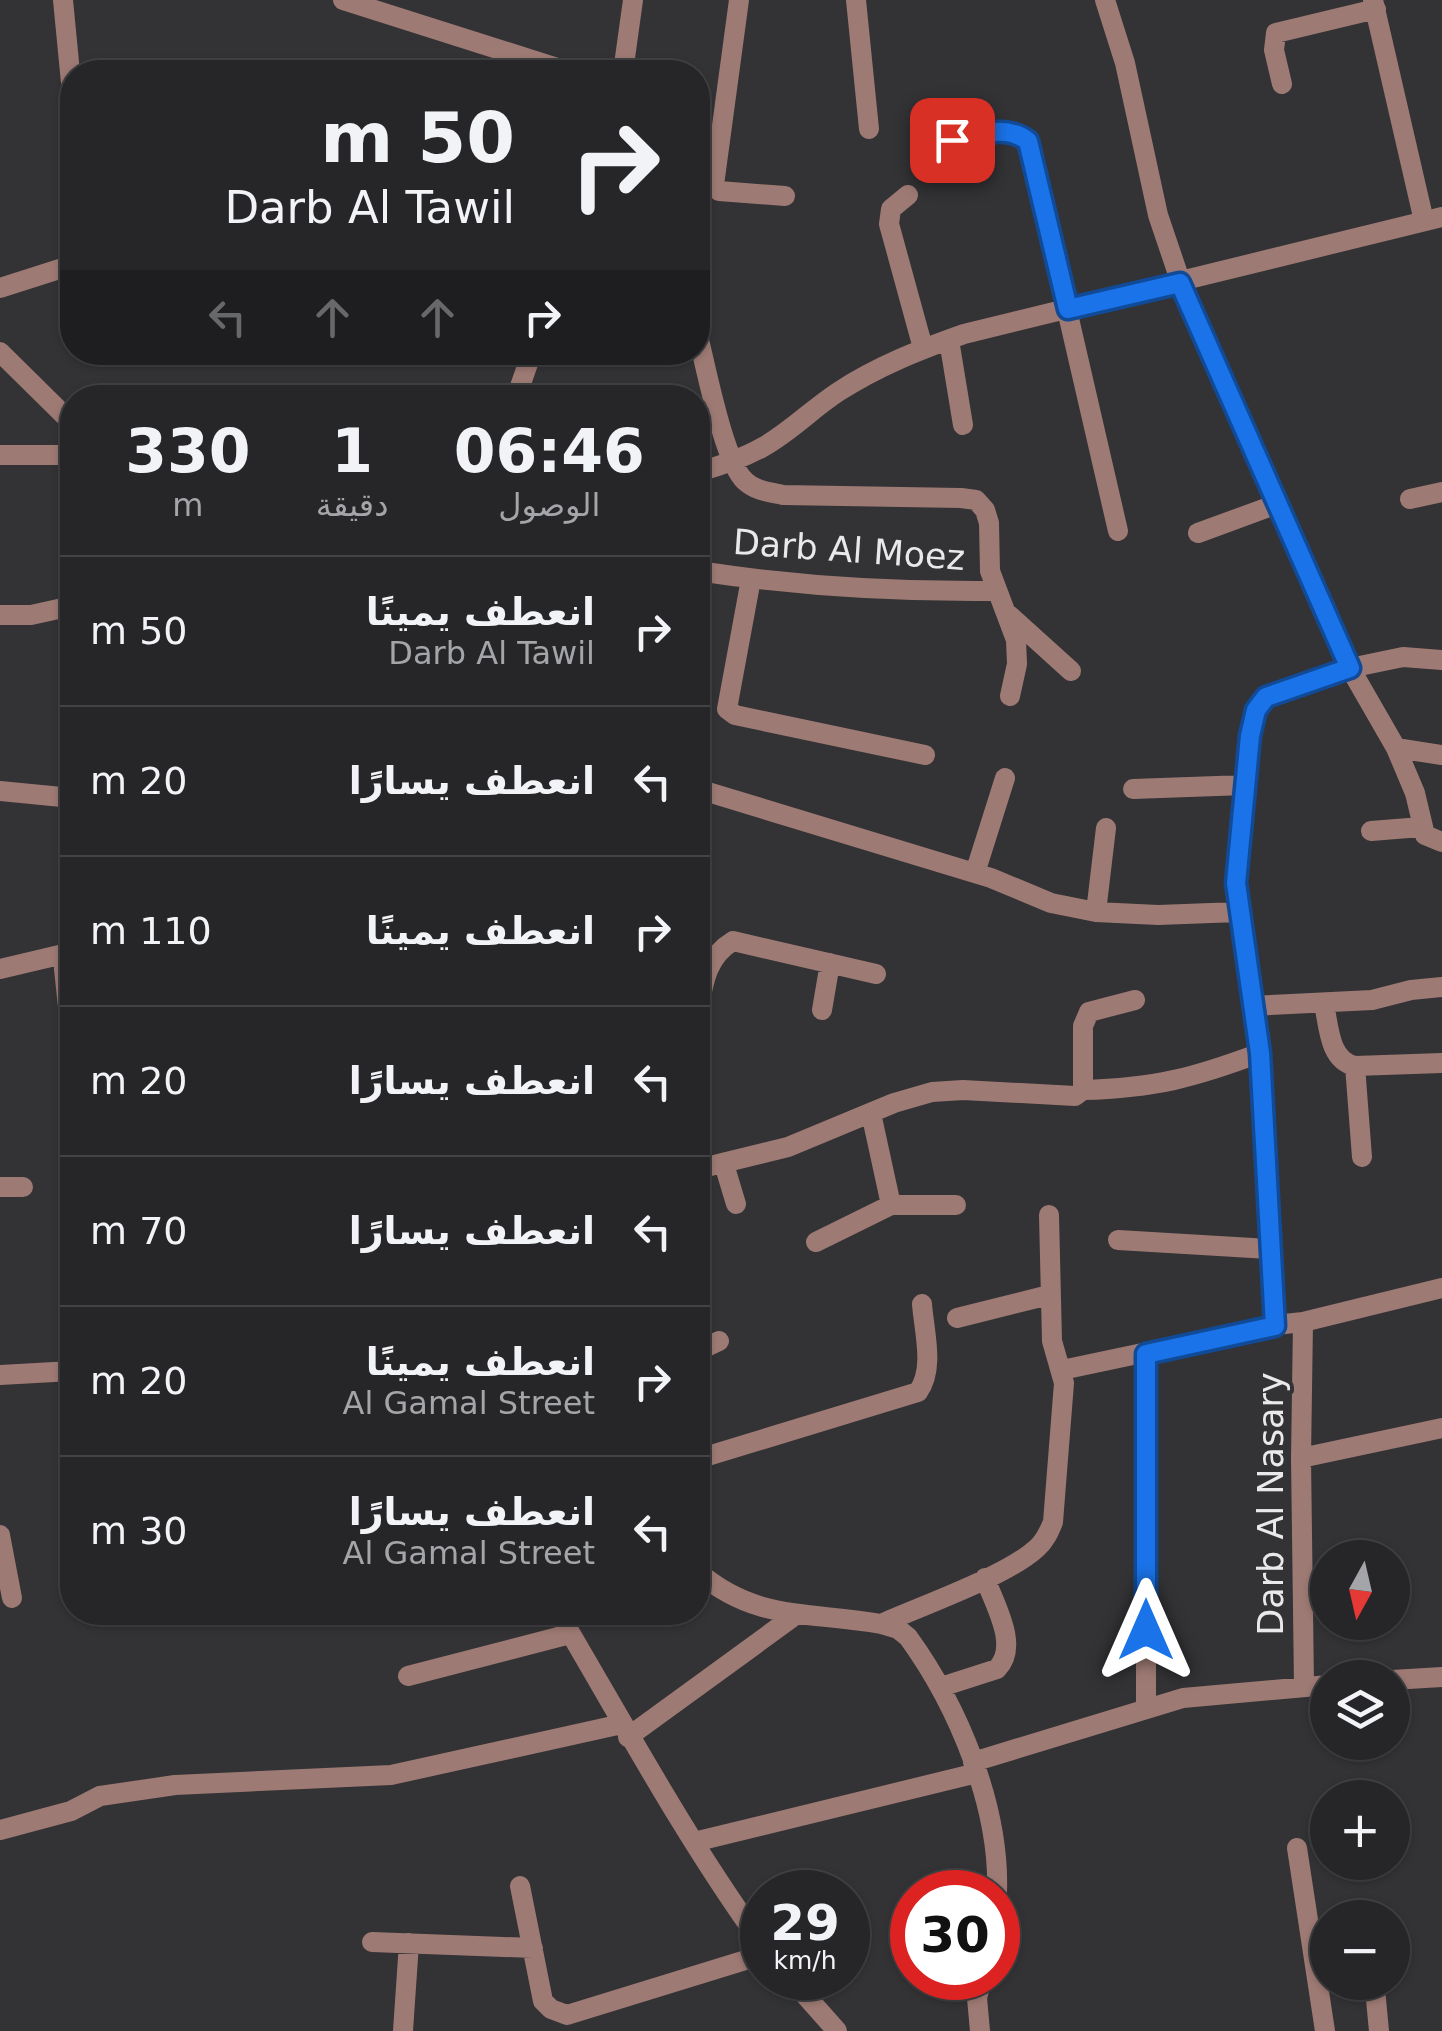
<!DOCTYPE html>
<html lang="ar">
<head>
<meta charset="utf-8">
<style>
  :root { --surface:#262628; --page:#323234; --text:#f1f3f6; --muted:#a4a5a8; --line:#424345 }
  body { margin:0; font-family:"DejaVu Sans","Noto Naskh Arabic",sans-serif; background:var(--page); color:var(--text); direction:rtl; height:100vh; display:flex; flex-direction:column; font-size:38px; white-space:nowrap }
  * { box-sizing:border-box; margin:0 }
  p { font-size:32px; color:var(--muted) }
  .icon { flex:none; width:55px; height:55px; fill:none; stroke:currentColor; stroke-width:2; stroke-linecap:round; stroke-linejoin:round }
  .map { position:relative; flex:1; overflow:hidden; direction:ltr }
  .details { position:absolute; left:60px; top:385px; width:650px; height:1240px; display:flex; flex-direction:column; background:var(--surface); border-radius:40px; box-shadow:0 2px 8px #0004,0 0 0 2px var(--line); direction:rtl }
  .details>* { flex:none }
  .banner { position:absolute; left:60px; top:60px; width:650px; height:305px; border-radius:40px; box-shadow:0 2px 8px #0004,0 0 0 2px var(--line); direction:rtl; background:#262628; color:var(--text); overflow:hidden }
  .needle { width:65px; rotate:188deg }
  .fabs { position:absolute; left:1310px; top:1540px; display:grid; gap:20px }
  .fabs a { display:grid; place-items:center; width:100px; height:100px; border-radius:50%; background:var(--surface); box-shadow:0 2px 8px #0004,0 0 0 2px var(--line); font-size:50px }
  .speed { position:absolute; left:740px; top:1870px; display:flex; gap:20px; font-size:50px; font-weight:700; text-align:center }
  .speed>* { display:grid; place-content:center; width:130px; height:130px; border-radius:50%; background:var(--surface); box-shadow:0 2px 8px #0004,0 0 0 2px var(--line); line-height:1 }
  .speed small { font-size:25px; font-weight:400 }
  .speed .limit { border:15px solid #d22; background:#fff; color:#111 }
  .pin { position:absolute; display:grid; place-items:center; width:85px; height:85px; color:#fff; margin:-42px; border-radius:20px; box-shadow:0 5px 15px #0006 }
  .me { position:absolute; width:110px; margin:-55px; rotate:0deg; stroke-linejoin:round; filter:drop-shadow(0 0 8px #0008) }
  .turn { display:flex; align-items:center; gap:35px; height:210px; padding:0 30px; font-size:45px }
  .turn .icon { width:130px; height:130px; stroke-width:2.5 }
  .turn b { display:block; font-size:70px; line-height:85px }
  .lanes { display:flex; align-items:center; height:95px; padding:0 30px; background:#0003; justify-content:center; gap:50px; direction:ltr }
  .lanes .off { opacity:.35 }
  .eta { display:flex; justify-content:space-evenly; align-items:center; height:170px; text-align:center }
  .eta b { font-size:60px; font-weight:700; line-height:70px }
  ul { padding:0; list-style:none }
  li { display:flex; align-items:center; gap:30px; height:150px; padding:0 30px; border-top:2px solid var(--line) }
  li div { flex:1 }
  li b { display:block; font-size:38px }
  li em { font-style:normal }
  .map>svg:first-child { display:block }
</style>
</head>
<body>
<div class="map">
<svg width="1442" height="2031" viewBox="0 0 1442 2031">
  <rect width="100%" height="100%" fill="#333235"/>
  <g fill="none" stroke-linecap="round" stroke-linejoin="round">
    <path stroke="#9e7a74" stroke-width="20" d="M 63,0 L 72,93
      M 343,0 L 570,72
      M 739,0 L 714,185 L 719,191 L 785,196
      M 856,0 L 869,129
      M 1105,0 L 1125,63 L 1158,215 L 1181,283 L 1324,614 L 1350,668 L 1396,748 L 1415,793 L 1425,835 L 1442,842
      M 1373,0 L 1424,221
      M 1282,84 L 1274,50 L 1276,33 L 1376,9
      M 952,140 C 978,135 1006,124 1028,141 L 1118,531
      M 908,195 L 891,209 L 889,224 L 923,348
      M 698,336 C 706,367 724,462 745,481 C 755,491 770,492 783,495 L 961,498 L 976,500 L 985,510 L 989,523 L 990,571 L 1016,640 L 1017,664 L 1010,696
      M 949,340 L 963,425
      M 0,455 L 72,455
      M 698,472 C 720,466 742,459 763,447 C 790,432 812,409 838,392 C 878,366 919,350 964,334 L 1442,217
      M 1410,499 L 1442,492
      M 1198,533 L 1277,504
      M 698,571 C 796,586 895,592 995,591
      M 751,579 L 727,709 L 735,715 L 925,755
      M 0,615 L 31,615 L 72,606
      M 1009,615 L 1071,671
      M 1396,748 L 1442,755
      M 698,789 L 991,878 L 1051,903 L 1096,912 L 1158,915 L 1238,912
      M 1133,789 L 1245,785
      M 0,791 L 72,798
      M 1371,831 L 1421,827
      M 975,873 L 1005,778
      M 1096,912 L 1106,828
      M 72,950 L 64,969 L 72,1045
      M 0,969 L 72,952
      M 1324,1004 C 1329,1027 1329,1060 1355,1066 L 1442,1063
      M 1252,1006 L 1372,1000 L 1411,990 L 1442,987
      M 822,1010 L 830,963
      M 698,1013 C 703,984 706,957 733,941 L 876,974
      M 1355,1066 L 1362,1157
      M 1083,1090 C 1155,1088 1193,1078 1260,1053
      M 871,1113 L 891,1205
      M 724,1164 L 736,1204
      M 698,1169 L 788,1147 L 894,1103 L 932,1092 L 963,1090 L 1075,1096 L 1083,1090 L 1083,1026 L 1089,1012 L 1135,1000
      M 0,1187 L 23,1187
      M 1118,1240 L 1269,1249
      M 816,1242 L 891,1205 L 956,1205
      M 957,1318 L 1049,1295
      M 1303,1322 L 1301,1458 L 1304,1686
      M 1275,1325 L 1260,1053 L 1236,883 L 1250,736 L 1256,710 L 1266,697 L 1350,668 L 1403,657 L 1442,660
      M 698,1351 L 719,1341
      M 1062,1370 L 1275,1325 L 1303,1322 L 1442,1288
      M 0,1375 L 72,1371
      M 1301,1458 L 1442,1428
      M 698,1459 L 918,1392 C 935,1369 924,1331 922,1304
      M 0,1535 L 12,1598
      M 698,1572 C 757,1622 809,1611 881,1624 L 898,1629 L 908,1637 C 958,1706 1000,1806 997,1892
      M 881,1624 C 921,1606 1007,1576 1037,1548 C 1045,1541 1049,1532 1053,1522 L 1064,1383 L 1052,1341 L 1049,1215
      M 408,1676 L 570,1634
      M 1392,1680 L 1442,1677
      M 941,1687 L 997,1669 C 1020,1646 994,1604 985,1578
      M 1146,1708 L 1146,1354
      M 628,1737 L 797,1614
      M 973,1762 L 1183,1698 L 1328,1685
      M 0,1830 L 71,1811 L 100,1796 L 175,1785 L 391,1775 L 622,1724
      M 694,1842 L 977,1773
      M 1297,1848 L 1325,2031
      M 520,1886 L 543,2001 L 551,2009 L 567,2015 L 762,1955
      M 372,1942 L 533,1948
      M 1375,1989 L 1379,2031
      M 403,2031 L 409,1943
      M 980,2031 L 977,1998 L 982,1978"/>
    <path stroke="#9e7a74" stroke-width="20" d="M 623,72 L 633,0
      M 0,288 L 72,265
      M 0,352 L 72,423
      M 516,398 L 532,352
      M 558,1612 C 624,1724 686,1839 762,1944
      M 790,1978 L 837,2031"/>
  </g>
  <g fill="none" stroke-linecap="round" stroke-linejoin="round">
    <defs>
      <path id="route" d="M 952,140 C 977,135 1006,124 1028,141 L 1068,309 L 1180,283 L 1350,668 L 1266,697 L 1256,710 L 1250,736 L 1236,883 L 1260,1053 L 1275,1326 L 1146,1354 L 1146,1630"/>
    </defs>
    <use href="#route" stroke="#114b97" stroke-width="25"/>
    <use href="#route" stroke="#1a73e8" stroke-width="18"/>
  </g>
  <g text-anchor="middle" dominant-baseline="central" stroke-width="8" stroke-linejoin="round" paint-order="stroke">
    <g font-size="35" fill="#e9e9eb" stroke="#333235">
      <text transform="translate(849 550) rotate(4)">Darb Al Moez</text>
      <text transform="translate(1271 1504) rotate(-90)">Darb Al Nasary</text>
    </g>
  </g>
</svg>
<div class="fabs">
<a><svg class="needle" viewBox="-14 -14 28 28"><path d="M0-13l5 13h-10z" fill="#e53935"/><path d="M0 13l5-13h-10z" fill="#a4a5a8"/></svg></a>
<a><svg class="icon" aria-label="layers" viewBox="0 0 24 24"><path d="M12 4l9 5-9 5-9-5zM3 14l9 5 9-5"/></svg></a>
<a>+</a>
<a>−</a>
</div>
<div class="speed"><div>29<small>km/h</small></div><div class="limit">30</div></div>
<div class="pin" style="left:952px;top:140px;background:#d93025"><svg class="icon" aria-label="arrive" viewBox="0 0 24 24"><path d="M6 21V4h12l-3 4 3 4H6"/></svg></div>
<svg class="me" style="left:1146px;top:1630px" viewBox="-20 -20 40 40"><path d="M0-17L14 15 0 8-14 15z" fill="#1a73e8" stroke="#fff" stroke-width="4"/></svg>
<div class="banner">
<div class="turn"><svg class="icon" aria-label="right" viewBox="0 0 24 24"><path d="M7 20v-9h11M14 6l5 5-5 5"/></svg><div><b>50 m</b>Darb Al Tawil</div></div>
<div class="lanes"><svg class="icon off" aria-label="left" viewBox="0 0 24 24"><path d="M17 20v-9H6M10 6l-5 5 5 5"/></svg><svg class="icon off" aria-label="ahead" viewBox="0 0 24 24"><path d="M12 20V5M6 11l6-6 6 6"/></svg><svg class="icon off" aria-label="ahead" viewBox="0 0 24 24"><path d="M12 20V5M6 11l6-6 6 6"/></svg><svg class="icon" aria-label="right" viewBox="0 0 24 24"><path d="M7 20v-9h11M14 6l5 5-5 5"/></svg></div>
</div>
<section class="details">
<div class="eta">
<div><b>06:46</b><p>الوصول</p></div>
<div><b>1</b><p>دقيقة</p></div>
<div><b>330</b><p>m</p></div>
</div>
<ul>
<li><svg class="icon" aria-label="right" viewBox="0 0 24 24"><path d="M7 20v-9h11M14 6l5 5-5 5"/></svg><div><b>انعطف يمينًا</b><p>Darb Al Tawil</p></div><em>50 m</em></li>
<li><svg class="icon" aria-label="left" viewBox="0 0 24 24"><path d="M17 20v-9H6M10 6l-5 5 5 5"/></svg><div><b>انعطف يسارًا</b></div><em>20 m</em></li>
<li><svg class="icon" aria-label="right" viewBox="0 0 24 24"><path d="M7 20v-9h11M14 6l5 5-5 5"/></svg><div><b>انعطف يمينًا</b></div><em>110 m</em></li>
<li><svg class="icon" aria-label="left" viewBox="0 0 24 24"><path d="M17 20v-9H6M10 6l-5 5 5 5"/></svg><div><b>انعطف يسارًا</b></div><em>20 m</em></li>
<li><svg class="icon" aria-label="left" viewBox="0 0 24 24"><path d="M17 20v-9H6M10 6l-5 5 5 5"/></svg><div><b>انعطف يسارًا</b></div><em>70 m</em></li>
<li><svg class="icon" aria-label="right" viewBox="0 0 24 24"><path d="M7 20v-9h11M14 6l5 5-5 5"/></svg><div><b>انعطف يمينًا</b><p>Al Gamal Street</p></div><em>20 m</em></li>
<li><svg class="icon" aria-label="left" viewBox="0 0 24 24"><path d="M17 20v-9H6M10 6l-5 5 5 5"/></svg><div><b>انعطف يسارًا</b><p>Al Gamal Street</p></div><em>30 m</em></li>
</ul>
</section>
</div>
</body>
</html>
